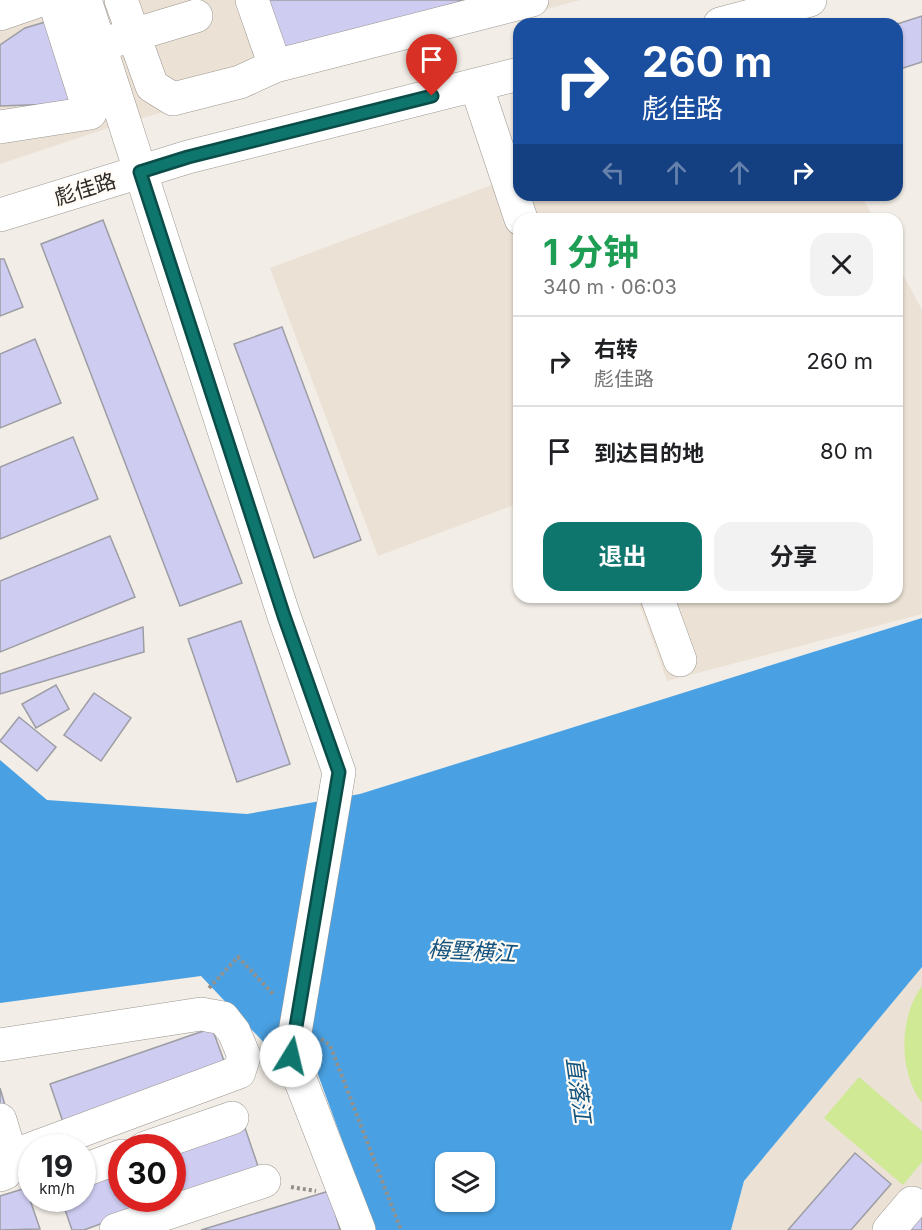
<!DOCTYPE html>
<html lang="zh">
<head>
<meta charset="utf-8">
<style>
  :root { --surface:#fff; --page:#f2f2f2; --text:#202124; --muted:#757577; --line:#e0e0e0; --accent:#0f766e }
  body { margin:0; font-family:Inter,"Noto Sans SC",sans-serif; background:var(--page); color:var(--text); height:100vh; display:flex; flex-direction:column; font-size:22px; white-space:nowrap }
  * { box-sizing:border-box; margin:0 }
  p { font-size:20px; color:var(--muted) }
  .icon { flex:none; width:33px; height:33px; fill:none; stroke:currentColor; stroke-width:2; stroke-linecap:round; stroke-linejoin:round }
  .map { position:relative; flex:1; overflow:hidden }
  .drawer { position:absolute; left:513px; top:213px; width:390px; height:390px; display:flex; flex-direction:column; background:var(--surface); border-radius:18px; box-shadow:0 2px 4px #0004 }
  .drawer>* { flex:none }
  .guide { position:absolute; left:513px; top:18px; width:390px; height:183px; border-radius:18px; box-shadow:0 2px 4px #0004; background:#1a4fa0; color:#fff; overflow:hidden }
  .fabs { position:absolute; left:435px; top:1152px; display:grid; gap:12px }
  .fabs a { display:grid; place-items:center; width:60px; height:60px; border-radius:12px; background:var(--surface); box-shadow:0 2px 4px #0004; font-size:30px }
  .speed { position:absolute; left:18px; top:1134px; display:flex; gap:12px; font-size:30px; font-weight:700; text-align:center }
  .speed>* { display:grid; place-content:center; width:78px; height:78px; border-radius:50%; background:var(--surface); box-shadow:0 2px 4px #0004; line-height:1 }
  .speed small { font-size:15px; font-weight:400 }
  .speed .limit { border:9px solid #d22; background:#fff; color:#111 }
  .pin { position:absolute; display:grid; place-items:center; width:51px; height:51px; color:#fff; margin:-62px -26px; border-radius:50% 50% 50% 0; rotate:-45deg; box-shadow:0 0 6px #0007 }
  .pin .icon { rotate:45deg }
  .me { position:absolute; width:66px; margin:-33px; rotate:9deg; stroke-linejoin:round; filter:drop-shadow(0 0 4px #0008) }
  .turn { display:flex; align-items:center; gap:21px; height:126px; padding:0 30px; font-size:27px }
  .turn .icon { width:78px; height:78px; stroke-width:2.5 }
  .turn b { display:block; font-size:42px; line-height:51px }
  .lanes { display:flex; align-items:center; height:57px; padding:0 30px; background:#0003; justify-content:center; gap:30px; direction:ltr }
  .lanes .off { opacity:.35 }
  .round { display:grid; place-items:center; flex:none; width:63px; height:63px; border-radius:18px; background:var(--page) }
  .headline { display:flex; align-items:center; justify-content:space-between; height:102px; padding:0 30px }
  h1 { font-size:36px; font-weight:700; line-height:45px; color:#1e9e55 }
  .button { display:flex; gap:12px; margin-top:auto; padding:12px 30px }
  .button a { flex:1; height:69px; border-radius:18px; background:var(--accent); color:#fff; font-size:24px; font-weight:700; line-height:69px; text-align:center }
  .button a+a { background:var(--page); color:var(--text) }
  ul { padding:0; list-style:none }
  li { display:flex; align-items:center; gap:18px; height:90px; padding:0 30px; border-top:2px solid var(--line) }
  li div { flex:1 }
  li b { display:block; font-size:22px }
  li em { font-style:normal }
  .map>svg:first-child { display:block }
</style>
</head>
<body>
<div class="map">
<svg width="922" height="1230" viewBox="0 0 922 1230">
  <rect width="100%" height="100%" fill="#f2ede6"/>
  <path fill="#ebe1d4" d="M 0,0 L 580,0 L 120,124 L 0,164 Z
    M 519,175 L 519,195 L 861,195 L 874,219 L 519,219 L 519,503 L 378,556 L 270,268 Z
    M 897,263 L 922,310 L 922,614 L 667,681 L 637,597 L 897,597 Z
    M 922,967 L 922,1230 L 731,1230 L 744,1181 Z"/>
  <path fill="#cfe995" d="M 922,986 L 922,1103 C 898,1071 899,1017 922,986 Z
    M 859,1077 L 922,1131 L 922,1162 L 903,1185 L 824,1118 Z"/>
  <path fill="#49a1e3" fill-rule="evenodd" d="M 922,618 L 922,967 L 744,1181 L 731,1230 L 375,1230 L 309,1050 L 271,1050 L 201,976 L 0,1003 L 0,760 L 47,800 L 247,814 L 360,794 ZM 446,1162 L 484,1162 L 484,1202 L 446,1202 Z"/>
  <path fill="#ceccf1" stroke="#9d9da4" stroke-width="1.5" d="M 262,0 L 465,0 L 283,54 Z
    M 922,16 L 922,62 L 897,70 L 897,24 Z
    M 52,20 L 81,96 L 56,104 L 0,106 L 0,45 L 25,28 Z
    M 103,220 L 242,583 L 180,606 L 41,244 Z
    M 0,259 L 4,259 L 23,307 L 0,316 Z
    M 282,327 L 361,540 L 314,558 L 234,344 Z
    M 35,339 L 61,403 L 0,428 L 0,354 Z
    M 73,437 L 98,499 L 0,539 L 0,467 Z
    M 110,536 L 135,597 L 0,652 L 0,581 Z
    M 241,621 L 290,764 L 237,782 L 188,639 Z
    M 143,627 L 144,652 L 0,694 L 0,674 Z
    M 56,685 L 69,709 L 36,728 L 22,704 Z
    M 94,693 L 131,718 L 101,761 L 64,735 Z
    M 19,717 L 56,747 L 37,771 L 0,741 Z
    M 212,1028 L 227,1069 L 64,1125 L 50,1084 Z
    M 0,1088 L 5,1105 L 0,1106 Z
    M 245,1128 L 259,1169 L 172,1195 L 172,1152 Z
    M 855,1153 L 891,1184 L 851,1230 L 788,1230 Z
    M 122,1168 L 122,1198 L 141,1198 L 144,1208 L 84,1230 L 72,1230 L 61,1198 L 82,1198 L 82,1182 Z
    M 26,1188 L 40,1229 L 0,1230 L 0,1196 Z
    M 329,1191 L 340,1230 L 201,1230 Z
    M 922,1212 L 922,1230 L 905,1230 Z"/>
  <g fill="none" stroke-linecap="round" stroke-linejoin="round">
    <defs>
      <path id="minor" d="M 85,0 L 284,616 L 339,772 L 291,1056 L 359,1230
        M 121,0 L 152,86 L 173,99 L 240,82 L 275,66 L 532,0
        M 252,0 L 275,66
        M 0,14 L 41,0
        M 720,24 L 810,0
        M 113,41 L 196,16
        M 476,85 L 521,219
        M 0,127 L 90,113 L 54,0
        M 0,215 L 188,157 L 519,74
        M 657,597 L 680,660
        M 0,1045 L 201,1014 L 223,1018 L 234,1032 L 244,1056 L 239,1072 L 34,1148
        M 0,1120 L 11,1156
        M 145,1148 L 232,1118
        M 82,1171 L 122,1156
        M 0,1175 L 5,1173 L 11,1156 L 32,1149
        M 116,1230 L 264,1181
        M 889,1230 L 912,1203"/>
    </defs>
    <use href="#minor" stroke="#9b9690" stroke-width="34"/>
    <path stroke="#94918b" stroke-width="4" stroke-dasharray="3 3" stroke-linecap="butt" d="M 209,988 L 238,957 L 274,995
      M 321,1039 L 330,1045 L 401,1230
      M 291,1187 L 316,1191"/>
    <use href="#minor" stroke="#fff" stroke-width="33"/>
  </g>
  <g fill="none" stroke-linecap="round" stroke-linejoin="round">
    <defs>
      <path id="route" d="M 291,1056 L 339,772 L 284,616 L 140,172 L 188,157 L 432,96"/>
    </defs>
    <use href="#route" stroke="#0a4d48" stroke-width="15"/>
    <use href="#route" stroke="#0f766e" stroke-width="10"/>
  </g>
  <g text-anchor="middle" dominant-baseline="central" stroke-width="4.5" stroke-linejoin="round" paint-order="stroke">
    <g font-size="21" fill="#2b2a27" stroke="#fffaf3">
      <text transform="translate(85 189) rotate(-17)">彪佳路</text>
    </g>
    <g font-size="22" font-style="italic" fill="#11527e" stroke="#fffaf3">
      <text transform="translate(472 951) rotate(3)">梅墅横江</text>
      <text transform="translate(579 1090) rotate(82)">直落江</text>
    </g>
  </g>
</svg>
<div class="fabs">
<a><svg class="icon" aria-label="layers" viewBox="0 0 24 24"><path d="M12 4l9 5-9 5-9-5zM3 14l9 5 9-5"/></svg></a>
</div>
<div class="speed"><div>19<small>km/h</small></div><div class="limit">30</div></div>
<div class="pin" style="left:432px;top:96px;background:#d93025"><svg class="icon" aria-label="arrive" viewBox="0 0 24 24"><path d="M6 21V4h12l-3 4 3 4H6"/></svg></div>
<svg class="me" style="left:291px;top:1056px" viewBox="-20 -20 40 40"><circle r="19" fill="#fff"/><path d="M0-13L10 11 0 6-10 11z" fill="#0f766e"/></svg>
<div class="guide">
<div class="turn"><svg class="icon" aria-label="right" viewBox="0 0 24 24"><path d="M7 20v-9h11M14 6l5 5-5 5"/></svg><div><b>260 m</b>彪佳路</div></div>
<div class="lanes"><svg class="icon off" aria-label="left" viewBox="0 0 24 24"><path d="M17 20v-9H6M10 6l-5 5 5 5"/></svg><svg class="icon off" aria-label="ahead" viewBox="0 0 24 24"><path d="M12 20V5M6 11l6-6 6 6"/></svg><svg class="icon off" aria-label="ahead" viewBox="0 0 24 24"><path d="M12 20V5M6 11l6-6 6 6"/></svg><svg class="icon" aria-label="right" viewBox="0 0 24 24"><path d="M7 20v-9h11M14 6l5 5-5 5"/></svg></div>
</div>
<section class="drawer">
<div class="headline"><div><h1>1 分钟</h1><p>340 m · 06:03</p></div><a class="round"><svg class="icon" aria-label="close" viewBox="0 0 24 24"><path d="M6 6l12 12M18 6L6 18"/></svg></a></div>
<ul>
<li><svg class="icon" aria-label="right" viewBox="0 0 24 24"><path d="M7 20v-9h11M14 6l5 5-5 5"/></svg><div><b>右转</b><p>彪佳路</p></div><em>260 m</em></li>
<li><svg class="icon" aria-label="arrive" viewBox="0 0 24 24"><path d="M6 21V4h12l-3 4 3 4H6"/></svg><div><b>到达目的地</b></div><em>80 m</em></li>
</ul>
<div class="button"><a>退出</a><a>分享</a></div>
</section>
</div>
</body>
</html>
